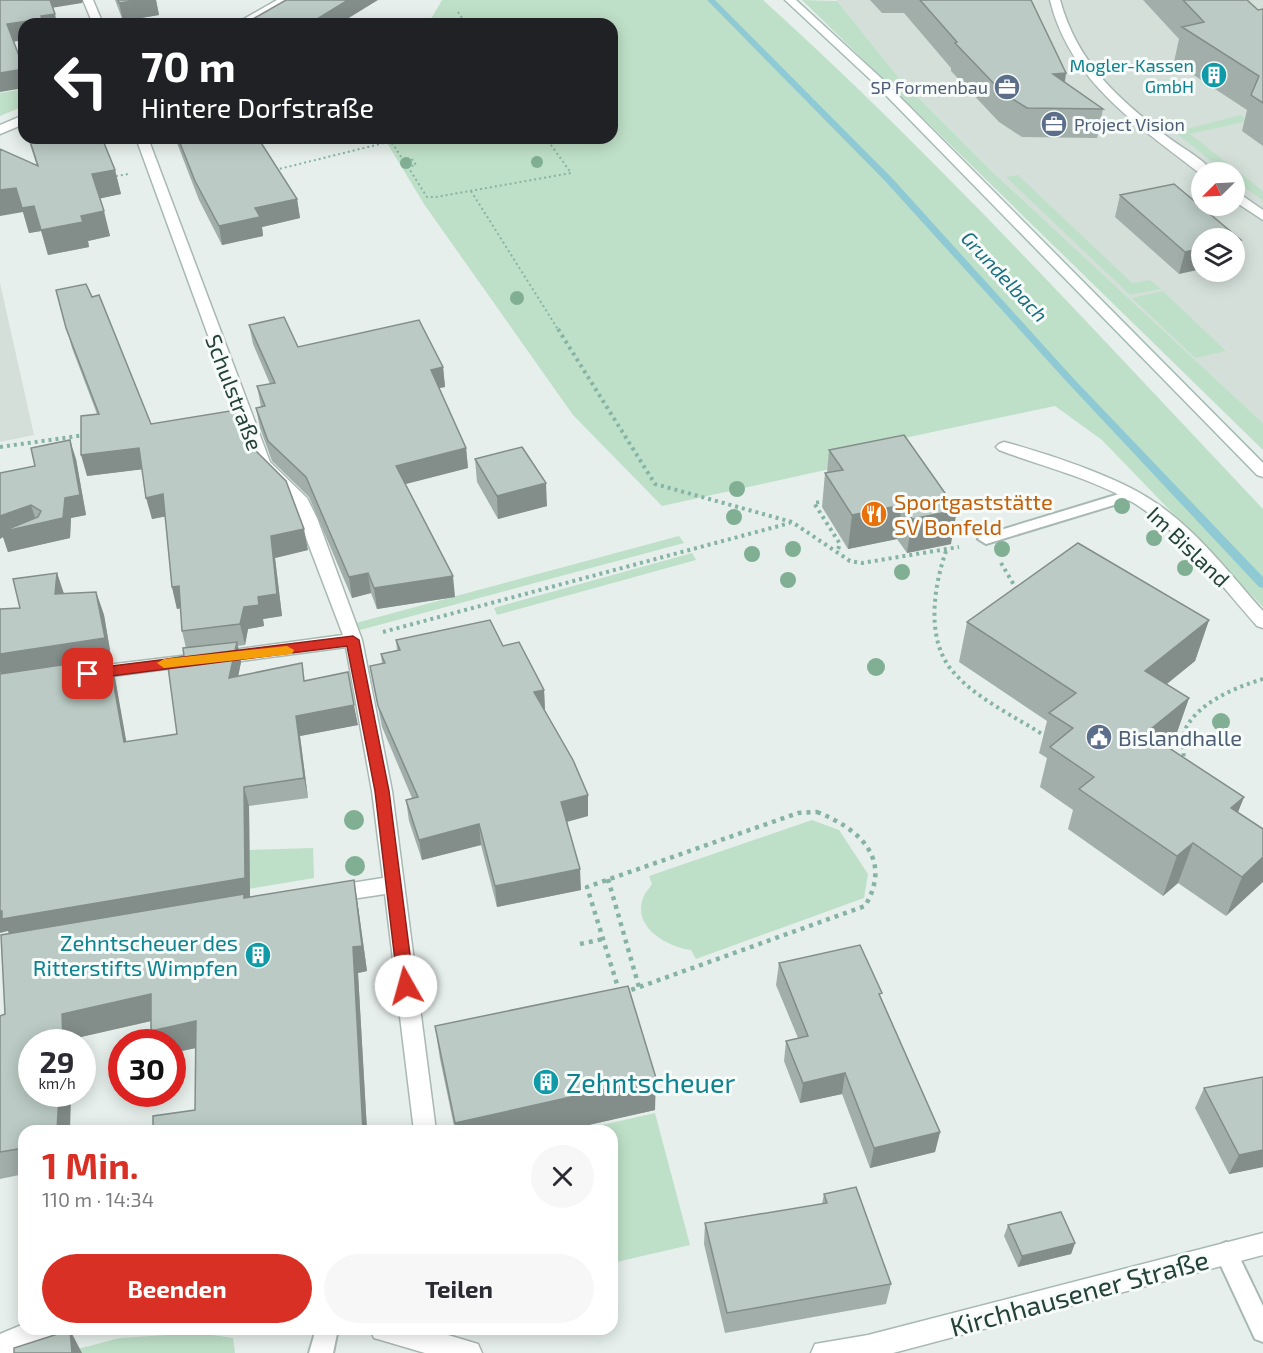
<!DOCTYPE html>
<html lang="de">
<head>
<meta charset="utf-8">
<style>
  :root { --surface:#fff; --page:#f7f7f7; --text:#2b2b33; --muted:#7c7c81; --accent:#d93025 }
  body { margin:0; font-family:"Exo 2",sans-serif; background:var(--page); color:var(--text); height:100vh; display:flex; flex-direction:column; font-size:22px; white-space:nowrap }
  * { box-sizing:border-box; margin:0 }
  p { font-size:20px; color:var(--muted) }
  .icon { flex:none; width:33px; height:33px; fill:none; stroke:currentColor; stroke-width:2; stroke-linecap:round; stroke-linejoin:round }
  .map { position:relative; flex:1; overflow:hidden }
  .side { position:absolute; left:18px; top:1125px; width:600px; height:210px; display:flex; flex-direction:column; background:var(--surface); border-radius:18px; box-shadow:0 3px 15px #0003 }
  .side>* { flex:none }
  .hud { position:absolute; left:18px; top:18px; width:600px; height:126px; border-radius:18px; box-shadow:0 3px 15px #0003; background:#202124; color:#fff; overflow:hidden }
  .needle { width:39px; rotate:246deg }
  .tools { position:absolute; left:1191px; top:162px; display:grid; gap:12px }
  .tools a { display:grid; place-items:center; width:54px; height:54px; border-radius:50%; background:var(--surface); box-shadow:0 3px 15px #0003; font-size:30px }
  .speed { position:absolute; left:18px; top:1029px; display:flex; gap:12px; font-size:30px; font-weight:700; text-align:center }
  .speed>* { display:grid; place-content:center; width:78px; height:78px; border-radius:50%; background:var(--surface); box-shadow:0 3px 15px #0003; line-height:1 }
  .speed small { font-size:15px; font-weight:400 }
  .speed .limit { border:9px solid #d22; background:#fff; color:#111 }
  .pin { position:absolute; display:grid; place-items:center; width:51px; height:51px; color:#fff; margin:-26px; border-radius:12px; box-shadow:0 3px 9px #0006 }
  .me { position:absolute; width:66px; margin:-33px; rotate:353deg; stroke-linejoin:round; filter:drop-shadow(0 0 4px #0008) }
  .turn { display:flex; align-items:center; gap:21px; height:126px; padding:0 24px; font-size:27px }
  .turn .icon { width:78px; height:78px; stroke-width:2.5 }
  .turn b { display:block; font-size:42px; line-height:51px }
  .round { display:grid; place-items:center; flex:none; width:63px; height:63px; border-radius:32px; background:var(--page) }
  .overview { display:flex; align-items:center; justify-content:space-between; height:102px; padding:0 24px }
  h1 { font-size:36px; font-weight:700; line-height:45px; color:var(--accent) }
  .primary-button { display:flex; gap:12px; margin-top:auto; padding:12px 24px }
  .primary-button a { flex:1; height:69px; border-radius:36px; background:var(--accent); color:#fff; font-size:24px; font-weight:700; line-height:69px; text-align:center }
  .primary-button a+a { background:var(--page); color:var(--text) }
  .map>svg:first-child { display:block }
</style>
</head>
<body>
<div class="map">
<svg width="1263" height="1353" viewBox="0 0 1263 1353">
  <rect width="100%" height="100%" fill="#e6efeb"/>
  <path fill="#d4dfda" fill-rule="evenodd" d="M 836,0 L 1263,0 L 1263,423 L 996,175 L 899,78 ZM 1202,172 L 1234,172 L 1234,206 L 1202,206 ZM 1202,238 L 1234,238 L 1234,272 L 1202,272 Z
    M 0,283 L 34,435 L 0,442 Z"/>
  <path fill="#bfe0c8" d="M 442,0 L 763,0 C 939,159 1100,337 1263,509 L 1263,607 L 1102,440 L 1055,406 L 881,443 L 889,456 L 662,506 L 573,415 L 424,204 L 384,138 L 612,138 L 612,24 L 428,24 Z
    M 802,0 L 837,1 L 899,78 L 996,175 L 1263,423 L 1263,450 Z
    M 24,89 L 24,106 L 0,116 L 0,93 Z
    M 1241,115 L 1248,121 L 1190,134 L 1263,191 L 1263,201 L 1235,180 L 1234,172 L 1225,172 L 1171,129 L 1178,123 L 1186,129 Z
    M 1018,175 L 1132,283 L 1150,280 L 1161,289 L 1130,295 L 1006,177 Z
    M 1163,291 L 1226,351 L 1195,358 L 1132,298 Z
    M 679,536 L 684,543 L 360,630 L 356,623 Z
    M 692,553 L 696,560 L 497,615 L 494,608 Z
    M 812,820 L 839,830 L 868,874 L 864,898 L 696,959 L 691,950 C 667,947 630,926 644,896 C 645,892 650,888 652,884 L 649,876 Z
    M 313,848 L 314,878 L 212,895 L 250,850 Z
    M 655,1113 L 690,1245 L 612,1263 L 612,1131 L 575,1131 Z
    M 198,1333 L 233,1338 L 235,1353 L 62,1353 L 120,1338 Z"/>
  <g fill="none" stroke-linecap="round" stroke-linejoin="round">
    <path fill="#8ec9d4" fill-rule="evenodd" d="M 707,0 L 715,0 L 892,178 L 1073,378 L 1263,577 L 1263,588 L 1259,587 L 1067,382 L 886,182 Z"/>
    <defs>
      <path id="service" d="M 1132,490 L 1139,495 L 1137,498 L 986,544 L 978,539 L 981,536 Z
        M 1226,1242 L 1234,1246 L 1263,1306 L 1263,1342 L 1255,1339 L 1215,1253 L 1218,1246 Z
        M 316,1329 L 338,1329 L 333,1353 L 309,1353 Z"/>
      <path id="minor" d="M 83,0 L 93,0 L 103,24 L 93,24 Z
        M 277,0 L 290,0 L 248,24 L 235,24 Z
        M 1050,0 L 1060,0 C 1077,63 1119,100 1169,138 C 1182,148 1204,159 1212,172 L 1202,175 C 1138,125 1070,82 1050,0 Z
        M 24,115 L 24,124 L 0,134 L 0,125 Z
        M 136,138 L 148,138 L 270,462 L 307,498 L 317,518 L 362,640 L 392,791 L 436,1131 L 414,1131 L 385,894 L 332,902 L 325,900 L 322,894 L 325,888 L 332,886 L 383,878 L 372,791 L 346,647 L 218,664 L 212,662 L 209,658 L 212,654 L 218,652 L 343,635 L 292,501 L 255,464 Z
        M 1234,190 L 1263,210 L 1263,220 L 1234,201 Z
        M 1004,442 C 1046,453 1118,477 1153,501 C 1196,529 1229,573 1263,611 L 1263,628 L 1257,626 C 1218,582 1179,528 1127,499 C 1087,477 1041,466 999,450 L 996,447 L 999,444 Z
        M 190,655 L 196,657 L 199,661 L 196,665 L 90,679 L 84,677 L 81,673 L 84,669 L 90,667 Z
        M 1263,1233 L 1263,1255 L 893,1353 L 811,1353 L 815,1344 L 868,1335 Z
        M 24,1324 L 24,1329 L 55,1329 L 51,1338 L 15,1353 L 0,1353 L 0,1334 Z
        M 370,1329 L 428,1329 L 478,1344 L 482,1353 L 425,1353 L 374,1338 Z"/>
      <path id="secondary" d="M 785,0 L 796,0 L 881,78 L 1263,463 L 1263,477 L 1257,475 L 873,82 Z"/>
    </defs>
    <use href="#service" stroke="#a8b8b2" stroke-width="4"/>
    <use href="#minor" stroke="#a8b8b2" stroke-width="3"/>
    <use href="#secondary" stroke="#a4bbb3" stroke-width="3"/>
    <path stroke="#86b3a5" stroke-width="2" stroke-dasharray="2 3" stroke-linecap="butt" d="M 458,12 L 466,24
      M 275,170 L 388,142 L 393,144 L 403,160 L 411,158 L 416,165 L 408,167 L 427,197 L 436,197 L 571,173 L 546,138
      M 111,177 L 128,174
      M 471,191 L 559,331"/>
    <path stroke="#86b3a5" stroke-width="4" stroke-dasharray="3 4" stroke-linecap="butt" d="M 558,329 L 655,484 L 792,522 L 850,561 L 862,563 L 959,547
      M 0,447 L 85,435
      M 826,501 L 814,503 L 840,544 L 837,552
      M 946,551 C 934,586 926,636 950,668 C 973,698 1017,717 1048,738
      M 1001,563 L 1017,590
      M 383,632 L 790,523
      M 1184,763 C 1184,753 1181,740 1185,730 C 1197,703 1236,687 1263,679"/>
    <path stroke="#86b3a5" stroke-width="4.5" stroke-dasharray="4 5" stroke-linecap="butt" d="M 817,812 C 860,829 893,859 865,906 L 620,994 L 587,887 L 798,813 Z
      M 608,879 L 639,987
      M 580,944 L 603,939"/>
    <use href="#service" fill="#fff" fill-rule="evenodd"/>
    <use href="#minor" fill="#fff" fill-rule="evenodd"/>
    <use href="#secondary" fill="#fff" fill-rule="evenodd"/>
  </g>
  <g fill="#80af93">
    <circle cx="537" cy="162" r="6"/>
    <circle cx="406" cy="163" r="6"/>
    <circle cx="517" cy="298" r="7"/>
    <circle cx="737" cy="489" r="8"/>
    <circle cx="1122" cy="506" r="8"/>
    <circle cx="734" cy="517" r="8"/>
    <circle cx="1154" cy="538" r="8"/>
    <circle cx="793" cy="549" r="8"/>
    <circle cx="1002" cy="549" r="8"/>
    <circle cx="752" cy="554" r="8"/>
    <circle cx="1185" cy="568" r="8"/>
    <circle cx="902" cy="572" r="8"/>
    <circle cx="788" cy="580" r="8"/>
    <circle cx="876" cy="667" r="9"/>
    <circle cx="1221" cy="722" r="9"/>
    <circle cx="354" cy="820" r="10"/>
    <circle cx="355" cy="866" r="10"/>
  </g>
  <path fill="#a1aea9" d="M 115,0 L 156,0 L 159,15 L 123,21 Z
    M 870,0 L 1031,0 L 1066,73 L 1065,82 L 1103,109 L 1097,138 L 1022,137 L 999,122 L 951,71 L 951,68 L 904,13 L 882,13 Z
    M 1143,0 L 1247,0 L 1258,10 L 1263,9 L 1263,146 L 1242,131 L 1247,110 L 1174,62 L 1179,39 Z
    M 28,138 L 102,138 L 115,170 L 121,194 L 100,198 L 110,236 L 88,241 L 89,247 L 48,255 L 41,231 L 29,233 L 23,212 L 37,166 Z
    M 175,138 L 258,138 L 297,199 L 300,218 L 262,227 L 263,236 L 222,245 L 199,200 Z
    M 1120,195 L 1241,240 L 1234,261 L 1234,238 L 1179,274 L 1115,217 Z
    M 56,290 L 92,297 L 151,424 L 249,444 L 308,550 L 275,558 L 282,616 L 263,619 L 264,626 L 248,629 L 245,645 L 238,646 L 241,662 L 238,676 L 305,681 L 358,725 L 300,736 L 308,798 L 249,806 L 250,897 L 354,880 L 358,906 L 367,971 L 358,973 L 367,1131 L 153,1127 L 195,1110 L 196,1048 L 172,1053 L 172,1042 L 151,1021 L 72,1039 L 75,1095 L 71,1096 L 24,1131 L 24,1174 L 0,1179 L 0,1016 L 5,1014 L 9,933 L 8,931 L 1,674 L 0,672 L 0,611 L 20,608 L 57,573 L 64,594 L 96,592 L 104,615 L 112,662 L 110,662 L 115,678 L 126,742 L 177,734 L 184,656 L 186,648 L 182,631 L 181,608 L 177,609 L 172,587 L 165,516 L 152,519 L 142,469 L 87,476 L 97,414 L 72,348 Z
    M 249,325 L 298,347 L 443,367 L 445,387 L 439,388 L 466,448 L 468,468 L 405,484 L 455,597 L 377,609 L 371,593 L 352,598 L 309,497 L 272,461 L 260,428 L 256,408 L 261,407 L 257,386 L 270,384 L 253,344 Z
    M 904,435 L 951,544 L 907,553 L 897,539 L 848,549 L 822,507 L 825,473 L 827,473 L 829,450 Z
    M 76,459 L 86,515 L 71,518 L 70,538 L 8,552 L 3,537 L 0,539 L 0,473 Z
    M 475,459 L 547,506 L 498,519 L 477,482 Z
    M 1209,620 L 1195,661 L 1167,684 L 1189,698 L 1175,738 L 1166,746 L 1244,797 L 1238,812 L 1263,829 L 1226,916 L 1178,883 L 1163,896 L 1068,829 L 1073,810 L 1040,787 L 1047,758 L 1039,753 L 1047,721 L 959,662 L 967,622 Z
    M 396,640 L 503,646 L 544,690 L 545,711 L 588,816 L 567,822 L 581,890 L 497,907 L 481,845 L 422,860 L 409,821 L 406,800 L 412,798 L 382,727 L 370,666 L 382,664 L 381,654 L 397,650 Z
    M 779,963 L 881,998 L 940,1132 L 935,1152 L 870,1168 L 842,1094 L 800,1103 L 784,1061 L 786,1041 L 798,1038 L 776,985 Z
    M 435,1026 L 655,1110 L 562,1131 L 455,1131 L 440,1059 Z
    M 1204,1088 L 1263,1167 L 1229,1174 L 1195,1108 Z
    M 824,1194 L 891,1284 L 886,1304 L 725,1333 L 704,1244 L 705,1223 L 822,1204 Z
    M 1008,1225 L 1075,1243 L 1071,1254 L 1018,1267 L 1004,1236 Z"/>
  <path fill="#838d89" d="M 49,0 L 83,0 L 82,3 L 51,8 Z
    M 140,0 L 156,0 L 159,15 L 123,21 L 119,3 Z
    M 348,0 L 378,0 L 339,24 L 309,24 Z
    M 55,14 L 57,24 L 24,24 L 24,40 L 12,42 L 7,24 L 41,16 Z
    M 24,69 L 24,88 L 0,92 L 0,73 Z
    M 1066,73 L 1061,102 L 1053,74 Z
    M 115,170 L 121,194 L 98,199 L 92,174 Z
    M 16,188 L 34,206 L 41,231 L 29,233 L 23,212 L 0,216 L 0,190 Z
    M 297,199 L 300,218 L 262,227 L 263,236 L 222,245 L 219,226 L 255,208 Z
    M 104,211 L 110,236 L 88,241 L 89,247 L 48,255 L 41,230 L 81,216 Z
    M 1241,240 L 1234,261 L 1234,241 Z
    M 1202,248 L 1202,269 L 1179,274 L 1185,252 Z
    M 443,367 L 445,387 L 433,389 L 431,370 Z
    M 70,440 L 76,459 L 86,515 L 71,518 L 70,538 L 8,552 L 3,537 L 0,539 L 0,516 L 31,505 L 37,524 Z
    M 139,448 L 145,469 L 87,476 L 81,455 Z
    M 466,448 L 468,468 L 398,486 L 396,466 Z
    M 546,483 L 547,506 L 498,519 L 497,496 Z
    M 163,494 L 168,516 L 152,519 L 146,498 Z
    M 902,505 L 897,539 L 848,549 L 852,515 Z
    M 957,510 L 951,544 L 907,553 L 912,519 Z
    M 304,529 L 308,550 L 275,558 L 282,616 L 263,619 L 264,626 L 248,629 L 245,645 L 240,624 L 244,607 L 271,536 Z
    M 57,573 L 65,597 L 55,594 Z
    M 368,573 L 371,593 L 352,598 L 349,577 Z
    M 453,576 L 455,597 L 377,609 L 374,588 Z
    M 179,586 L 185,607 L 177,609 L 172,587 Z
    M 96,592 L 104,615 L 112,662 L 110,662 L 115,678 L 130,762 L 3,678 L 0,672 L 0,654 Z
    M 1209,620 L 1195,661 L 1133,711 L 1145,671 Z
    M 237,642 L 241,662 L 234,698 L 229,678 Z
    M 544,690 L 545,711 L 535,714 L 534,692 Z
    M 1189,698 L 1175,738 L 1133,774 L 1146,733 Z
    M 354,705 L 358,725 L 300,736 L 308,798 L 304,778 L 296,716 Z
    M 244,787 L 249,806 L 250,898 L 11,938 L 8,931 L 0,933 L 0,911 Z
    M 588,795 L 588,816 L 562,823 L 561,802 Z
    M 1244,797 L 1228,837 L 1231,808 Z
    M 479,824 L 481,845 L 422,860 L 419,840 Z
    M 1193,843 L 1178,883 L 1163,896 L 1177,856 Z
    M 1263,857 L 1263,882 L 1226,916 L 1242,877 Z
    M 580,869 L 581,890 L 497,907 L 495,886 Z
    M 354,880 L 358,906 L 367,971 L 358,973 L 367,1131 L 363,1131 L 353,947 Z
    M 151,994 L 160,1019 L 72,1039 L 72,1042 L 63,1042 L 62,1014 Z
    M 196,1021 L 205,1046 L 172,1053 L 172,1042 L 156,1042 L 151,1031 Z
    M 845,1073 L 842,1094 L 800,1103 L 803,1083 Z
    M 656,1078 L 655,1110 L 562,1131 L 456,1131 L 455,1123 Z
    M 59,1094 L 75,1094 L 75,1095 L 71,1096 L 70,1131 L 57,1131 Z
    M 940,1132 L 935,1152 L 870,1168 L 874,1148 Z
    M 1263,1150 L 1263,1167 L 1229,1174 L 1239,1155 Z
    M 1075,1243 L 1071,1254 L 1018,1267 L 1022,1256 Z
    M 70,1330 L 82,1353 L 72,1353 Z"/>
  <path fill="#bbcac4" stroke="#838d89" stroke-width="1.5" d="M 0,0 L 50,0 L 55,14 L 41,16 L 42,19 L 7,24 L 24,69 L 0,73 Z
    M 118,0 L 140,0 L 119,3 Z
    M 286,0 L 348,0 L 309,24 L 244,24 Z
    M 920,0 L 1031,0 L 1066,73 L 1053,74 L 1103,109 L 1027,108 L 1003,93 L 955,43 L 957,42 Z
    M 1183,0 L 1247,0 L 1258,10 L 1263,9 L 1263,103 L 1251,95 L 1259,76 L 1182,27 L 1204,22 Z
    M 24,109 L 24,121 L 21,110 Z
    M 29,138 L 102,138 L 115,170 L 92,174 L 104,211 L 81,216 L 83,222 L 41,230 L 34,206 L 22,208 L 16,188 L 0,190 L 0,149 L 38,166 Z
    M 178,138 L 258,138 L 297,199 L 255,208 L 260,217 L 219,226 L 195,181 Z
    M 1174,184 L 1241,240 L 1234,241 L 1234,238 L 1202,238 L 1202,248 L 1185,252 L 1120,195 Z
    M 86,284 L 92,297 L 99,295 L 151,424 L 236,410 L 249,444 L 286,481 L 304,529 L 271,536 L 277,594 L 258,597 L 259,605 L 244,607 L 240,624 L 182,631 L 179,586 L 172,587 L 163,494 L 146,498 L 139,448 L 81,455 L 81,416 L 99,414 L 66,328 L 56,290 Z
    M 284,317 L 298,347 L 419,320 L 443,367 L 431,370 L 466,448 L 396,466 L 453,576 L 374,588 L 368,573 L 349,577 L 306,477 L 268,441 L 256,408 L 265,406 L 257,386 L 275,383 L 249,325 Z
    M 904,435 L 957,510 L 912,519 L 902,505 L 852,515 L 825,473 L 843,470 L 829,450 Z
    M 70,440 L 80,495 L 65,498 L 63,518 L 1,532 L 38,517 L 41,511 L 31,505 L 0,516 L 0,473 L 35,466 L 31,448 Z
    M 522,447 L 546,483 L 497,496 L 475,459 Z
    M 1078,543 L 1209,620 L 1145,671 L 1189,698 L 1146,733 L 1244,797 L 1231,808 L 1263,829 L 1263,857 L 1242,877 L 1193,843 L 1177,856 L 1079,789 L 1094,777 L 1050,747 L 1073,728 L 1049,713 L 1076,693 L 967,622 Z
    M 57,573 L 55,594 L 96,592 L 105,638 L 0,654 L 0,609 L 20,608 L 13,579 Z
    M 490,620 L 503,646 L 519,642 L 544,690 L 534,692 L 573,760 L 588,795 L 561,802 L 580,869 L 495,886 L 479,824 L 419,840 L 406,800 L 418,797 L 378,706 L 370,666 L 385,663 L 381,654 L 400,650 L 396,640 Z
    M 237,642 L 229,678 L 302,663 L 304,681 L 348,672 L 354,705 L 296,716 L 304,778 L 244,787 L 245,878 L 2,919 L 2,911 L 0,911 L 0,674 L 109,658 L 124,742 L 177,734 L 167,659 L 184,656 L 183,648 Z
    M 354,880 L 362,946 L 353,947 L 363,1131 L 128,1131 L 153,1127 L 153,1116 L 195,1110 L 196,1021 L 151,1031 L 151,994 L 62,1014 L 63,1042 L 32,1042 L 32,1094 L 59,1094 L 57,1131 L 24,1131 L 24,1148 L 0,1152 L 0,1016 L 5,1014 L 1,935 L 244,894 L 244,898 Z
    M 860,945 L 882,993 L 879,994 L 940,1132 L 874,1148 L 845,1073 L 803,1083 L 786,1041 L 808,1036 L 779,963 Z
    M 628,986 L 656,1078 L 455,1123 L 435,1026 Z
    M 1263,1077 L 1263,1150 L 1239,1155 L 1204,1088 Z
    M 856,1187 L 891,1284 L 727,1313 L 705,1223 L 827,1203 L 824,1194 Z
    M 1061,1212 L 1075,1243 L 1022,1256 L 1008,1225 Z
    M 70,1330 L 72,1353 L 14,1353 L 14,1348 Z"/>
  <path fill="#d93025" stroke="#8d1f18" stroke-width="1.5" d="M 353,636 L 359,640 L 389,791 L 414,986 L 412,991 L 400,991 L 398,986 L 375,791 L 347,646 L 88,679 L 81,674 L 88,669 Z"/>
  <path fill="#f59e0b" d="M 287,646 L 294,650 L 292,654 L 164,668 L 157,663 L 164,659 Z"/>
  <defs>
    <symbol id="building-disc" viewBox="-11 -11 22 22"><circle r="9.5" fill="#0f9aa8" stroke="#f7fbf9"/><path d="M-4-6H4V6H1V3H-1V6H-4ZM-2.5-4.3h1.7v1.8h-1.7ZM.8-4.3h1.7v1.8H.8ZM-2.5-1h1.7V.8h-1.7ZM.8-1h1.7V.8H.8Z" fill="#fff"/></symbol>
    <symbol id="office-disc" viewBox="-11 -11 22 22"><circle r="9.5" fill="#5c6f8a" stroke="#f7fbf9"/><path d="M-6-3h4V-5.5h4V-3h4V5H-6ZM-1-4.5V-3h2v-1.5ZM-6 0V1H6V0Z" fill="#fff"/></symbol>
    <symbol id="restaurant-disc" viewBox="-11 -11 22 22"><circle r="9.5" fill="#e8710a" stroke="#f7fbf9"/><path d="M-5-6h1v4h1v-4h1v4h1v-4h1v5L-1.5 .5V6h-2V.5L-5-1ZM5-6V6H3V1.5H1.5Q1.5-4 5-6Z" fill="#fff"/></symbol>
    <symbol id="civic-disc" viewBox="-11 -11 22 22"><circle r="9.5" fill="#5c6f8a" stroke="#f7fbf9"/><path d="M-.6-6.5H3V-4.5H.6V-3L4-1V1h2V6H-6V1h2V-1L-.6-3ZM-1.2 2.5V6h2.4V2.5Z" fill="#fff"/></symbol>
  </defs>
  <g fill-rule="evenodd">
    <use href="#building-disc" x="1199" y="60" width="30" height="30"/>
    <use href="#office-disc" x="992" y="72" width="30" height="30"/>
    <use href="#office-disc" x="1039" y="109" width="30" height="30"/>
    <use href="#restaurant-disc" x="859" y="499" width="30" height="30"/>
    <use href="#civic-disc" x="1084" y="722" width="30" height="30"/>
    <use href="#building-disc" x="243" y="940" width="30" height="30"/>
    <use href="#building-disc" x="531" y="1067" width="30" height="30"/>
  </g>
  <g text-anchor="middle" dominant-baseline="central" stroke-width="6" stroke-linejoin="round" paint-order="stroke">
    <g font-size="18" fill="#0d838f" stroke="#f7fbf9" text-anchor="end">
      <text x="1194" y="65">Mogler-Kassen<tspan x="1194" dy="21">GmbH</tspan></text>
    </g>
    <g font-size="18" fill="#4e5e75" stroke="#f7fbf9" text-anchor="end">
      <text x="988" y="87">SP Formenbau</text>
      <text x="1074" y="124" text-anchor="start">Project Vision</text>
    </g>
    <g font-size="20" font-style="italic" fill="#1c6f80" stroke="#f7fbf9">
      <text transform="translate(1005 276) rotate(47)">Grundelbach</text>
    </g>
    <g font-size="22" fill="#24423a" stroke="#f7fbf9">
      <text transform="translate(235 392) rotate(69)">Schulstraße</text>
      <text transform="translate(1189 546) rotate(44)">Im Bisland</text>
    </g>
    <g font-size="22" fill="#c56008" stroke="#f7fbf9" text-anchor="start">
      <text x="894" y="501">Sportgaststätte<tspan x="894" dy="25">SV Bonfeld</tspan></text>
    </g>
    <g font-size="22" fill="#4e5e75" stroke="#f7fbf9" text-anchor="start">
      <text x="1118" y="737">Bislandhalle</text>
    </g>
    <g font-size="22" fill="#0d838f" stroke="#f7fbf9" text-anchor="end">
      <text x="238" y="942">Zehntscheuer des<tspan x="238" dy="25">Ritterstifts Wimpfen</tspan></text>
    </g>
    <g font-size="27" fill="#0d838f" stroke="#f7fbf9" text-anchor="start">
      <text x="566" y="1082">Zehntscheuer</text>
    </g>
    <g font-size="27" fill="#24423a" stroke="#f7fbf9">
      <text transform="translate(1079 1292) rotate(-15)">Kirchhausener Straße</text>
    </g>
  </g>
</svg>
<div class="tools">
<a><svg class="needle" viewBox="-14 -14 28 28"><path d="M0-13l5 13h-10z" fill="#e53935"/><path d="M0 13l5-13h-10z" fill="#7c7c81"/></svg></a>
<a><svg class="icon" aria-label="layers" viewBox="0 0 24 24"><path d="M12 4l9 5-9 5-9-5zM3 14l9 5 9-5"/></svg></a>
</div>
<div class="speed"><div>29<small>km/h</small></div><div class="limit">30</div></div>
<div class="pin" style="left:88px;top:674px;background:#d93025"><svg class="icon" aria-label="arrive" viewBox="0 0 24 24"><path d="M6 21V4h12l-3 4 3 4H6"/></svg></div>
<svg class="me" style="left:406px;top:986px" viewBox="-20 -20 40 40"><circle r="19" fill="#fff"/><path d="M0-13L10 11 0 6-10 11z" fill="#d93025"/></svg>
<div class="hud">
<div class="turn"><svg class="icon" aria-label="left" viewBox="0 0 24 24"><path d="M17 20v-9H6M10 6l-5 5 5 5"/></svg><div><b>70 m</b>Hintere Dorfstraße</div></div>
</div>
<section class="side">
<div class="overview"><div><h1>1 Min.</h1><p>110 m · 14:34</p></div><a class="round"><svg class="icon" aria-label="close" viewBox="0 0 24 24"><path d="M6 6l12 12M18 6L6 18"/></svg></a></div>
<div class="primary-button"><a>Beenden</a><a>Teilen</a></div>
</section>
</div>
</body>
</html>
